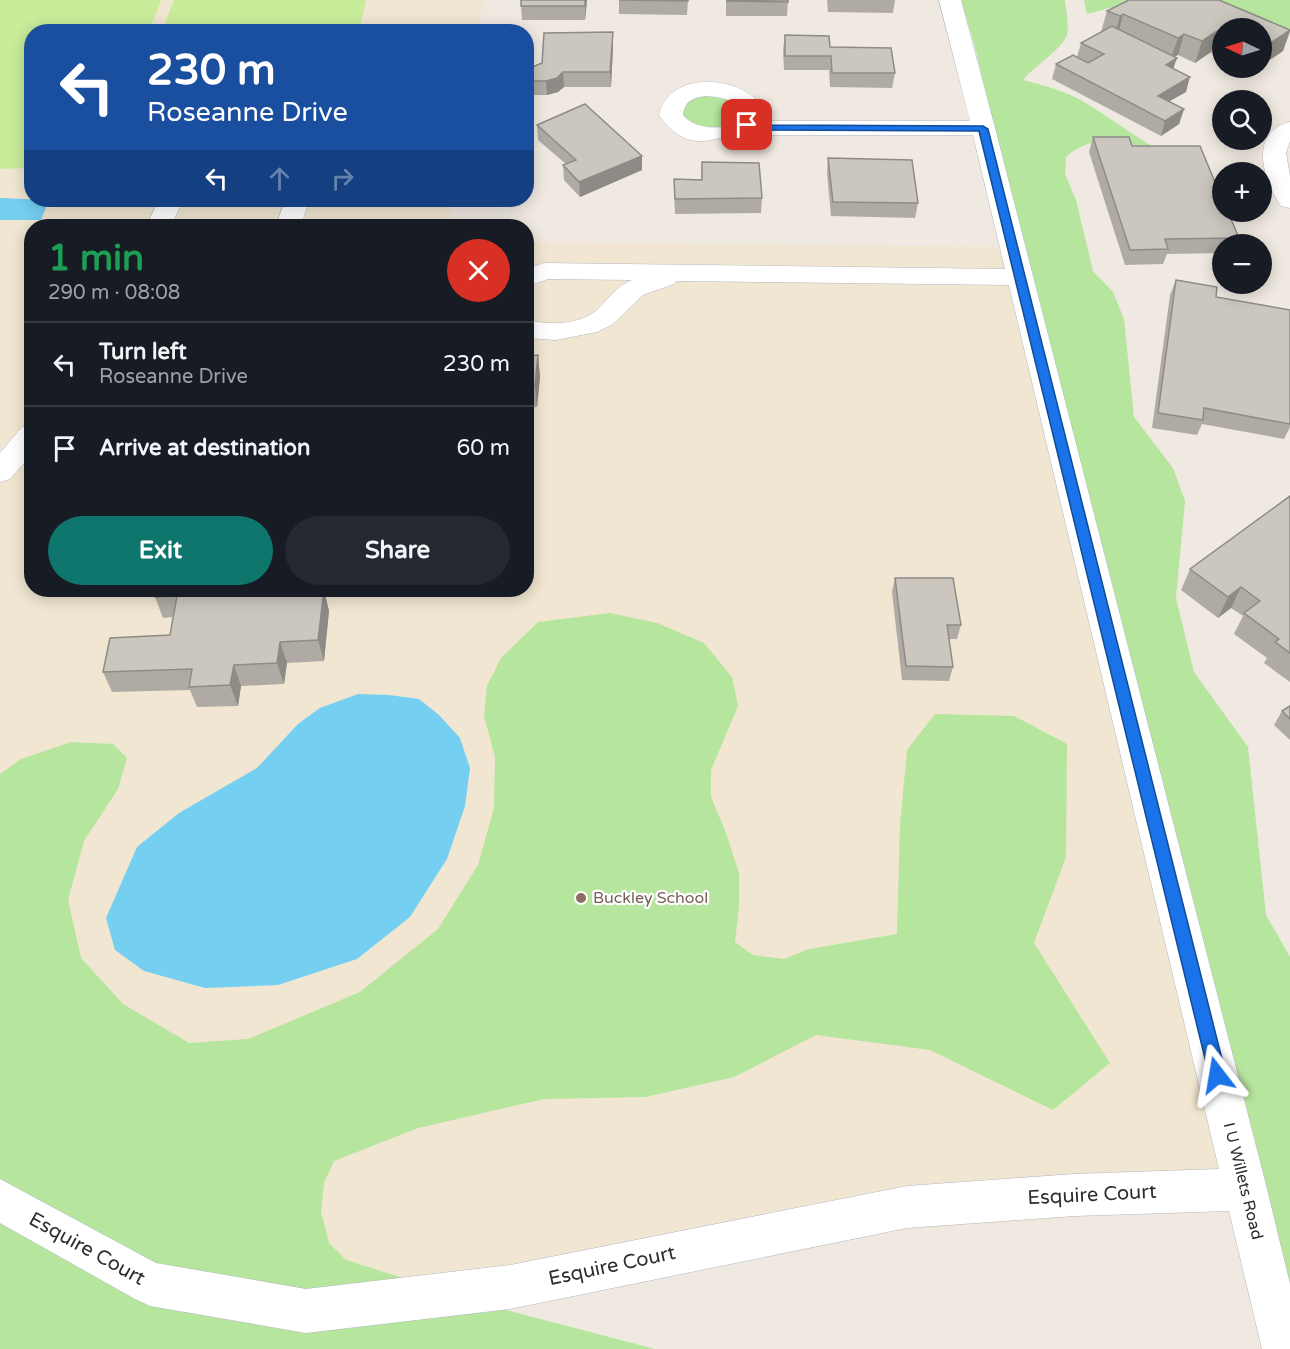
<!DOCTYPE html>
<html lang="en">
<head>
<meta charset="utf-8">
<style>
  :root { --surface:#171b24; --page:#242831; --text:#f1f3f6; --muted:#9ea1a6; --line:#363941; --accent:#0f766e }
  body { margin:0; font-family:"Varela Round",sans-serif; background:var(--page); color:var(--text); height:100vh; display:flex; flex-direction:column; font-size:22px; white-space:nowrap }
  * { box-sizing:border-box; margin:0 }
  p { font-size:20px; color:var(--muted) }
  .icon { flex:none; width:33px; height:33px; fill:none; stroke:currentColor; stroke-width:2; stroke-linecap:round; stroke-linejoin:round }
  .map { position:relative; flex:1; overflow:hidden }
  .side { position:absolute; left:24px; top:219px; width:510px; height:378px; display:flex; flex-direction:column; background:var(--surface); border-radius:24px; box-shadow:0 3px 15px #0003 }
  .side>* { flex:none }
  .banner { position:absolute; left:24px; top:24px; width:510px; height:183px; border-radius:24px; box-shadow:0 3px 15px #0003; background:#1a4fa0; color:#fff; overflow:hidden }
  .needle { width:39px; rotate:274deg }
  .fabs { position:absolute; left:1212px; top:18px; display:grid; gap:12px }
  .fabs a { display:grid; place-items:center; width:60px; height:60px; border-radius:50%; background:var(--surface); box-shadow:0 3px 15px #0003; font-size:30px }
  .pin { position:absolute; display:grid; place-items:center; width:51px; height:51px; color:#fff; margin:-26px; border-radius:12px; box-shadow:0 3px 9px #0006 }
  .me { position:absolute; width:66px; margin:-33px; rotate:346deg; stroke-linejoin:round; filter:drop-shadow(0 0 4px #0008) }
  .turn { display:flex; align-items:center; gap:21px; height:126px; padding:0 24px; font-size:27px }
  .turn .icon { width:78px; height:78px; stroke-width:2.5 }
  .turn b { display:block; font-size:42px; line-height:51px }
  .lanes { display:flex; align-items:center; height:57px; padding:0 24px; background:#0003; justify-content:center; gap:30px; direction:ltr }
  .lanes .off { opacity:.35 }
  .round { display:grid; place-items:center; flex:none; width:63px; height:63px; border-radius:32px; background:var(--page) }
  .head { display:flex; align-items:center; justify-content:space-between; height:102px; padding:0 24px }
  h1 { font-size:36px; font-weight:700; line-height:45px; color:#1e9e55 }
  .cta { display:flex; gap:12px; margin-top:auto; padding:12px 24px }
  .cta a { flex:1; height:69px; border-radius:36px; background:var(--accent); color:#fff; font-size:24px; font-weight:700; line-height:69px; text-align:center }
  .cta a+a { background:var(--page); color:var(--text) }
  ul { padding:0; list-style:none }
  li { display:flex; align-items:center; gap:18px; height:84px; padding:0 24px; border-top:2px solid var(--line) }
  li div { flex:1 }
  li b { display:block; font-size:22px }
  li em { font-style:normal }
  .map>svg:first-child { display:block }
</style>
</head>
<body>
<div class="map">
<svg width="1290" height="1349" viewBox="0 0 1290 1349">
  <rect width="100%" height="100%" fill="#efe9e1"/>
  <path fill="#f0e6d1" d="M 0,0 L 483,0 L 478,31 L 32,32 L 32,200 L 452,200 L 448,226 L 32,226 L 32,590 L 526,590 L 527,242 L 1007,247 L 1235,1206 L 900,1230 L 495,1307 L 0,1271 Z"/>
  <path fill="#b6e59e" d="M 961,0 L 1065,0 C 1066,11 1069,24 1067,34 C 1064,48 1033,67 1023,80 C 1045,86 1070,92 1089,105 C 1113,120 1136,137 1160,151 C 1127,144 1094,131 1066,157 L 1065,174 L 1076,200 L 1093,271 L 1113,292 L 1124,319 L 1134,417 L 1173,468 L 1185,501 L 1176,598 L 1194,672 L 1248,747 L 1266,915 L 1290,957 L 1290,1286 L 1035,297 L 975,47 Z
    M 1084,0 L 1139,0 L 1087,14 Z
    M 1185,0 L 1290,0 L 1290,33 L 1287,36 Z
    M 721,89 L 753,117 L 704,134 L 672,106 Z
    M 610,613 L 657,623 L 704,643 L 732,677 L 738,706 L 711,770 L 711,797 L 726,833 L 739,873 L 739,907 L 735,942 L 753,955 L 784,959 L 809,949 L 897,934 L 900,825 L 907,750 L 935,714 L 1014,716 L 1067,744 L 1066,857 L 1034,943 L 1110,1063 L 1053,1110 L 930,1050 L 816,1035 L 734,1077 L 645,1097 L 544,1099 L 418,1128 L 334,1161 L 324,1183 L 321,1212 L 329,1243 L 346,1260 L 495,1307 L 655,1349 L 0,1349 L 0,774 L 21,759 L 71,742 L 113,744 L 127,758 L 118,789 L 84,841 L 68,900 L 81,958 L 123,1004 L 189,1043 L 248,1039 L 360,992 L 438,929 L 478,865 L 494,808 L 495,757 L 484,716 L 487,686 L 501,658 L 538,622 Z"/>
  <path fill="#c9ec9a" d="M 0,0 L 161,0 L 149,31 L 32,32 L 31,168 L 0,169 Z
    M 174,0 L 366,0 L 359,31 L 162,31 Z"/>
  <path fill="#75cff0" d="M 0,198 L 49,200 L 41,220 L 0,220 Z
    M 358,694 L 389,695 L 419,699 L 439,715 L 460,738 L 470,768 L 465,806 L 447,859 L 410,917 L 357,959 L 278,985 L 205,988 L 144,971 L 115,950 L 106,918 L 137,847 L 179,813 L 257,768 L 298,724 L 320,708 Z"/>
  <g fill="none" stroke-linecap="round" stroke-linejoin="round">
    <defs>
      <path id="minor" d="M 939,0 L 961,0 L 995,128 L 1267,1189 L 1290,1284 L 1290,1349 L 1262,1349 L 1229,1211 L 1074,1216 L 907,1228 L 510,1309 L 306,1333 L 150,1306 L 135,1299 L 0,1223 L 0,1179 L 156,1263 L 306,1289 L 510,1265 L 907,1186 L 1074,1174 L 1219,1169 L 1009,285 L 676,281 L 674,284 L 643,295 L 613,324 L 597,332 L 556,340 L 526,338 L 526,320 C 550,325 581,326 599,308 C 610,297 617,286 632,280 L 548,279 L 526,287 L 526,269 L 544,263 L 1005,269 L 973,135 L 765,135 C 723,126 694,165 659,115 C 669,69 742,75 764,108 L 762,120 L 765,121 L 970,121 ZM 706,96 C 720,97 732,99 742,109 C 741,133 695,132 683,115 C 685,101 692,98 706,96 Z
        M 1290,122 L 1290,141 L 1286,153 L 1290,176 L 1290,208 L 1281,206 C 1264,181 1247,133 1290,122 Z
        M 159,200 L 183,200 L 171,226 L 146,226 Z
        M 285,200 L 309,200 L 301,226 L 276,226 Z
        M 32,424 L 32,454 L 10,479 L 0,482 L 0,453 L 22,427 Z"/>
    </defs>
    <use href="#minor" stroke="#b4b7c1" stroke-width="1"/>
    <use href="#minor" fill="#fff" fill-rule="evenodd"/>
  </g>
  <path fill="#afaba4" d="M 521,0 L 587,0 L 585,20 L 522,20 L 521,6 Z
    M 619,0 L 688,0 L 687,15 L 619,14 Z
    M 726,0 L 788,0 L 787,16 L 726,16 Z
    M 827,0 L 895,0 L 893,13 L 828,12 Z
    M 1107,11 L 1290,29 L 1290,32 L 1283,51 L 1265,63 L 1262,62 L 1262,28 L 1222,28 L 1222,49 L 1214,54 L 1211,52 L 1195,63 L 1178,55 L 1174,57 L 1173,69 L 1186,92 L 1169,101 L 1184,109 L 1179,124 L 1161,136 L 1052,79 L 1056,64 L 1077,57 L 1081,43 L 1101,32 Z
    M 785,35 L 830,47 L 895,73 L 892,88 L 830,87 L 829,70 L 784,70 L 783,50 Z
    M 613,47 L 611,87 L 564,87 L 558,92 L 547,95 L 534,95 L 528,92 L 526,86 L 526,72 Z
    M 537,125 L 642,170 L 580,197 L 564,180 L 563,165 L 566,164 L 538,140 Z
    M 1093,137 L 1132,146 L 1239,238 L 1237,244 L 1222,244 L 1222,253 L 1167,254 L 1163,264 L 1125,265 L 1089,152 Z
    M 828,158 L 918,203 L 915,218 L 831,216 L 827,173 Z
    M 702,162 L 762,198 L 761,213 L 675,214 L 674,194 L 674,179 L 701,180 Z
    M 1176,280 L 1216,297 L 1290,310 L 1290,427 L 1284,439 L 1202,424 L 1197,435 L 1152,428 L 1170,295 Z
    M 538,355 L 540,377 L 537,407 L 526,408 L 526,356 Z
    M 1290,496 L 1290,682 L 1264,663 L 1267,658 L 1234,634 L 1243,616 L 1231,608 L 1218,618 L 1181,590 L 1190,569 Z
    M 895,578 L 961,625 L 957,639 L 949,639 L 953,667 L 949,681 L 902,680 L 892,592 Z
    M 157,590 L 221,595 L 324,590 L 329,611 L 324,661 L 287,663 L 284,684 L 241,686 L 238,706 L 197,707 L 190,690 L 112,692 L 103,672 L 170,635 L 173,617 L 163,618 L 155,597 Z
    M 1290,706 L 1290,740 L 1274,725 L 1282,711 Z"/>
  <path fill="#8e8b86" d="M 585,0 L 587,0 L 585,20 Z
    M 1123,14 L 1118,35 L 1114,37 L 1120,16 Z
    M 1290,30 L 1283,51 L 1265,63 L 1272,42 Z
    M 1217,31 L 1211,52 L 1195,63 L 1202,41 Z
    M 613,32 L 613,47 L 611,87 L 610,72 Z
    M 1222,32 L 1222,49 L 1214,54 L 1221,33 Z
    M 1184,34 L 1178,55 L 1171,58 L 1178,38 Z
    M 1177,58 L 1172,72 L 1166,65 Z
    M 563,72 L 564,87 L 558,92 L 547,95 L 546,81 Z
    M 1190,77 L 1186,92 L 1154,110 L 1158,96 Z
    M 1184,109 L 1179,124 L 1161,136 L 1165,121 Z
    M 642,156 L 642,170 L 580,197 L 579,182 Z
    M 538,355 L 540,377 L 537,407 L 535,386 Z
    M 1241,587 L 1231,608 L 1218,618 L 1228,597 Z
    M 211,590 L 222,590 L 217,616 L 210,596 Z
    M 324,590 L 329,611 L 324,661 L 318,640 Z
    M 280,642 L 287,663 L 284,684 L 277,663 Z
    M 234,665 L 241,686 L 238,706 L 230,685 Z"/>
  <path fill="#cbc7bf" stroke="#8e8b86" stroke-width="1.5" d="M 521,0 L 585,0 L 585,6 L 521,6 Z
    M 619,0 L 688,0 L 688,1 Z
    M 727,0 L 788,0 L 788,2 L 727,1 Z
    M 1129,0 L 1219,0 L 1290,30 L 1272,42 L 1262,37 L 1262,28 L 1240,28 L 1233,25 L 1228,28 L 1222,28 L 1222,32 L 1221,33 L 1217,31 L 1202,41 L 1184,34 L 1178,38 L 1123,14 L 1120,16 L 1107,11 Z
    M 1112,26 L 1177,58 L 1166,65 L 1190,77 L 1158,96 L 1184,109 L 1165,121 L 1056,64 L 1073,55 L 1088,63 L 1104,54 L 1081,43 Z
    M 613,32 L 610,72 L 563,72 L 557,78 L 546,81 L 534,81 L 527,78 L 526,72 L 530,68 L 542,63 L 544,33 Z
    M 785,35 L 829,36 L 830,47 L 891,48 L 895,73 L 832,73 L 831,56 L 785,56 Z
    M 585,104 L 642,156 L 579,182 L 563,165 L 576,160 L 537,125 Z
    M 1093,137 L 1129,137 L 1132,146 L 1200,146 L 1222,199 L 1222,212 L 1228,212 L 1239,238 L 1165,239 L 1168,249 L 1130,250 Z
    M 828,158 L 912,160 L 918,203 L 833,202 Z
    M 702,162 L 759,163 L 762,198 L 675,199 L 674,179 L 702,180 Z
    M 1176,280 L 1217,287 L 1216,297 L 1290,310 L 1290,424 L 1204,408 L 1203,420 L 1158,413 Z
    M 538,355 L 535,386 L 526,386 L 526,356 Z
    M 1290,496 L 1290,653 L 1275,642 L 1279,639 L 1244,613 L 1260,601 L 1241,587 L 1228,597 L 1190,569 Z
    M 895,578 L 953,578 L 961,625 L 947,625 L 953,667 L 906,666 Z
    M 157,590 L 211,590 L 210,596 L 324,590 L 318,640 L 280,642 L 277,663 L 234,665 L 230,685 L 189,687 L 192,669 L 103,672 L 110,638 L 170,635 L 177,596 L 155,597 Z
    M 1290,706 L 1290,719 L 1282,711 Z"/>
  <path fill="#1a73e8" stroke="#114b97" stroke-width="1.5" d="M 747,122 L 765,125 L 983,126 L 988,129 L 1226,1075 L 1223,1081 L 1217,1083 L 1212,1081 L 1209,1075 L 979,131 L 765,130 L 744,127 L 742,125 Z"/>
  <circle fill="#8d6e63" stroke="#fff" stroke-width="2" cx="581" cy="898" r="6"/>
  <g text-anchor="middle" dominant-baseline="central" stroke-width="4.5" stroke-linejoin="round" paint-order="stroke">
    <g font-size="16" fill="#785e54" stroke="#fff" text-anchor="start">
      <text x="593" y="898">Buckley School</text>
    </g>
    <g font-size="16" fill="#2e2e2e" stroke="#fff">
      <text transform="translate(1243 1181) rotate(76)">I U Willets Road</text>
    </g>
    <g font-size="20" fill="#2e2e2e" stroke="#fff">
      <text transform="translate(1092 1195) rotate(-3)">Esquire Court</text>
      <text transform="translate(87 1249) rotate(29)">Esquire Court</text>
      <text transform="translate(612 1266) rotate(-12)">Esquire Court</text>
    </g>
  </g>
</svg>
<div class="fabs">
<a><svg class="needle" viewBox="-14 -14 28 28"><path d="M0-13l5 13h-10z" fill="#e53935"/><path d="M0 13l5-13h-10z" fill="#9ea1a6"/></svg></a>
<a><svg class="icon" aria-label="search" viewBox="0 0 24 24"><circle cx="10" cy="10" r="6"/><path d="M15 15l6 6"/></svg></a>
<a>+</a>
<a>−</a>
</div>
<div class="pin" style="left:747px;top:125px;background:#d93025"><svg class="icon" aria-label="arrive" viewBox="0 0 24 24"><path d="M6 21V4h12l-3 4 3 4H6"/></svg></div>
<svg class="me" style="left:1217px;top:1075px" viewBox="-20 -20 40 40"><path d="M0-17L14 15 0 8-14 15z" fill="#1a73e8" stroke="#fff" stroke-width="4"/></svg>
<div class="banner">
<div class="turn"><svg class="icon" aria-label="left" viewBox="0 0 24 24"><path d="M17 20v-9H6M10 6l-5 5 5 5"/></svg><div><b>230 m</b>Roseanne Drive</div></div>
<div class="lanes"><svg class="icon" aria-label="left" viewBox="0 0 24 24"><path d="M17 20v-9H6M10 6l-5 5 5 5"/></svg><svg class="icon off" aria-label="ahead" viewBox="0 0 24 24"><path d="M12 20V5M6 11l6-6 6 6"/></svg><svg class="icon off" aria-label="right" viewBox="0 0 24 24"><path d="M7 20v-9h11M14 6l5 5-5 5"/></svg></div>
</div>
<section class="side">
<div class="head"><div><h1>1 min</h1><p>290 m · 08:08</p></div><a class="round" style="background:#d93025;color:#fff"><svg class="icon" aria-label="close" viewBox="0 0 24 24"><path d="M6 6l12 12M18 6L6 18"/></svg></a></div>
<ul>
<li><svg class="icon" aria-label="left" viewBox="0 0 24 24"><path d="M17 20v-9H6M10 6l-5 5 5 5"/></svg><div><b>Turn left</b><p>Roseanne Drive</p></div><em>230 m</em></li>
<li><svg class="icon" aria-label="arrive" viewBox="0 0 24 24"><path d="M6 21V4h12l-3 4 3 4H6"/></svg><div><b>Arrive at destination</b></div><em>60 m</em></li>
</ul>
<div class="cta"><a>Exit</a><a>Share</a></div>
</section>
</div>
</body>
</html>
